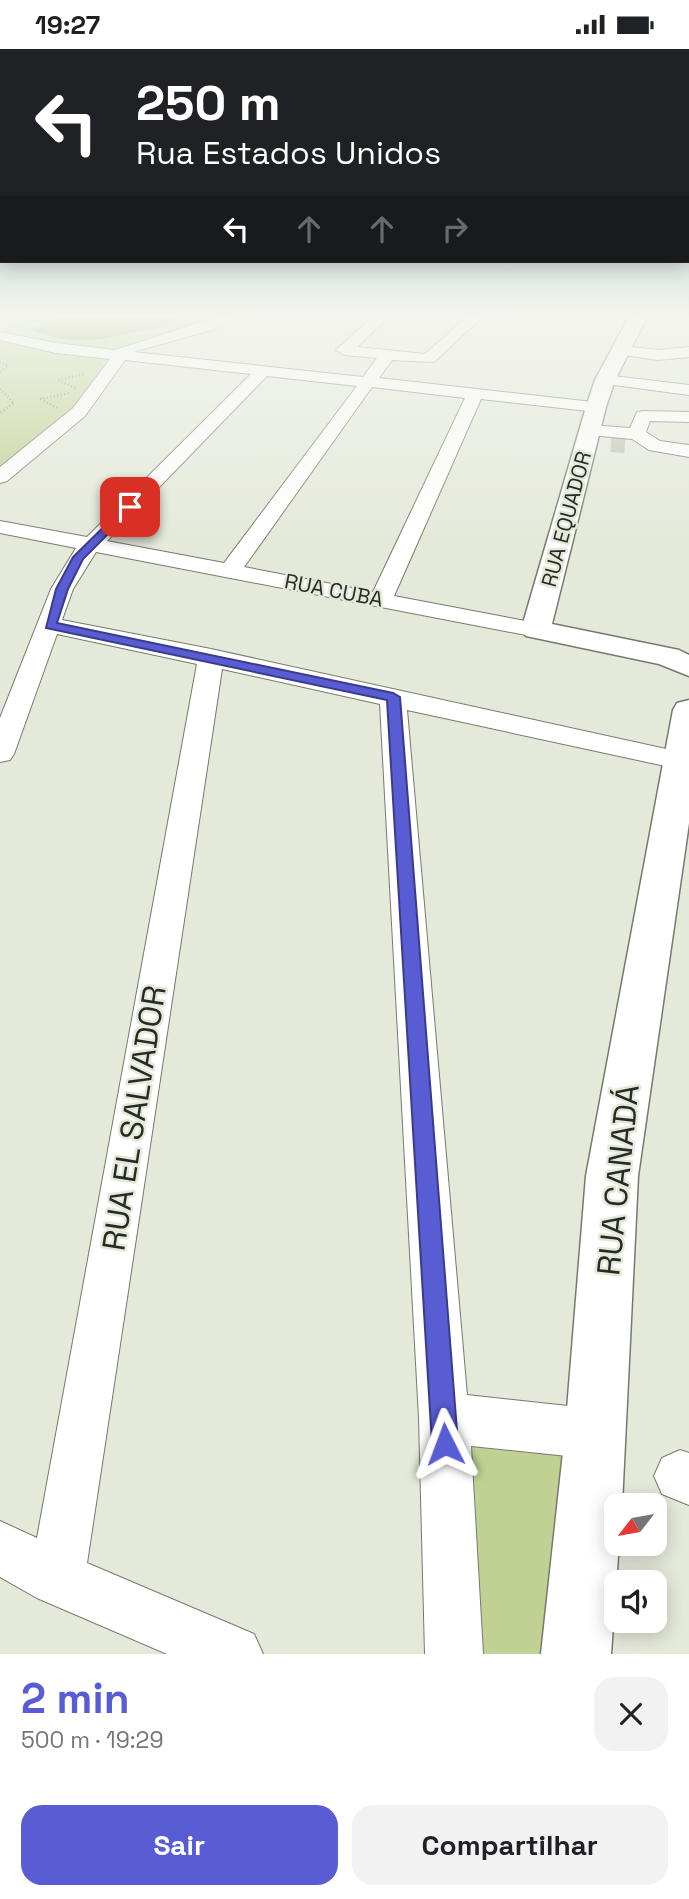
<!DOCTYPE html>
<html lang="pt">
<head>
<meta charset="utf-8">
<style>
  :root { --surface:#fff; --page:#f2f2f2; --text:#202124; --muted:#757577; --accent:#595dd4 }
  body { margin:0; font-family:"Space Grotesk",sans-serif; background:var(--page); color:var(--text); height:100vh; display:flex; flex-direction:column; font-size:26px; white-space:nowrap }
  * { box-sizing:border-box; margin:0 }
  p { font-size:23px; color:var(--muted) }
  .icon { flex:none; width:38px; height:38px; fill:none; stroke:currentColor; stroke-width:2; stroke-linecap:round; stroke-linejoin:round }
  .map { position:relative; height:1605px; overflow:hidden }
  .details { display:flex; flex-direction:column; background:var(--surface); flex:1 }
  .details>* { flex:none }
  .hud { position:absolute; left:0px; top:0px; width:690px; height:214px; box-shadow:0 4px 18px #0003; background:#202124; color:#fff; overflow:hidden }
  .needle { width:46px; rotate:239deg }
  .controls { position:absolute; left:604px; top:1444px; display:grid; gap:14px }
  .controls a { display:grid; place-items:center; width:63px; height:63px; border-radius:14px; background:var(--surface); box-shadow:0 4px 18px #0003; font-size:35px }
  .pin { position:absolute; display:grid; place-items:center; width:60px; height:60px; color:#fff; margin:-30px; border-radius:14px; box-shadow:0 4px 10px #0006 }
  .me { position:absolute; width:77px; margin:-38px; rotate:357deg; stroke-linejoin:round; filter:drop-shadow(0 0 5px #0008) }
  .turn { display:flex; align-items:center; gap:24px; height:147px; padding:0 21px; font-size:32px }
  .turn .icon { width:91px; height:91px; stroke-width:2.5 }
  .turn b { display:block; font-size:49px; line-height:60px }
  .lanes { display:flex; align-items:center; height:66px; padding:0 21px; background:#0003; justify-content:center; gap:35px; direction:ltr }
  .lanes .off { opacity:.35 }
  .round { display:grid; place-items:center; flex:none; width:74px; height:74px; border-radius:21px; background:var(--page) }
  .summary { display:flex; align-items:center; justify-content:space-between; height:119px; padding:0 21px }
  h1 { font-size:42px; font-weight:700; line-height:52px; color:var(--accent) }
  .cta { display:flex; gap:14px; margin-top:auto; padding:14px 21px }
  .cta a { flex:1; height:80px; border-radius:21px; background:var(--accent); color:#fff; font-size:28px; font-weight:700; line-height:80px; text-align:center }
  .cta a+a { background:var(--page); color:var(--text) }
  .status { display:flex; justify-content:space-between; align-items:center; height:49px; padding:0 35px; background:var(--surface); direction:ltr }
  .status svg { height:19px; fill:currentColor }
  .map>svg:first-child { display:block }
</style>
</head>
<body>
<div class="status"><b>19:27</b><svg viewBox="0 0 49 12"><path d="M0 12V9h3v3zM5 12V6h3v6zM10 12V3h3v9zM15 12V0h3v12zM26 1h20v11H26zM47 4h2v5h-2z"/></svg></div>
<div class="map">
<svg width="689" height="1605" viewBox="0 0 689 1605">
  <rect width="100%" height="100%" fill="#e5e9da"/>
  <path fill="#c0d193" d="M 33,268 L 224,268 L 109,303 L 18,288 L 5,282 L 9,276 Z
    M 0,292 L 108,309 L 72,362 L 0,419 Z
    M 463,1396 L 565,1396 L 562,1605 L 483,1605 Z"/>
  <path fill="#839549" d="M 62,268 L 181,268 C 167,279 152,280 135,283 C 89,293 75,297 29,280 Z"/>
  <g fill="none" stroke-linecap="round" stroke-linejoin="round">
    <path stroke="#bfc3b6" stroke-width="20" stroke-dasharray="20 10" stroke-linecap="butt" d="M 611,393 L 625,394"/>
    <defs>
      <path id="minor" d="M 217,268 L 235,268 L 215,280 L 133,303 L 363,328 L 377,309 L 344,306 L 336,301 L 373,268 L 386,270 L 357,298 L 425,305 L 467,268 L 482,268 L 434,313 L 392,311 L 379,329 L 602,354 L 605,358 L 596,363 L 481,350 L 394,547 L 536,574 L 545,576 L 548,581 L 545,586 L 536,588 L 96,503 L 73,540 L 62,571 L 211,600 L 689,705 L 689,717 L 679,720 L 407,661 L 467,1346 L 596,1360 L 614,1367 L 621,1385 L 614,1403 L 596,1410 L 471,1397 L 483,1605 L 425,1605 L 419,1369 L 380,655 L 222,620 L 87,1514 L 254,1585 L 263,1605 L 167,1605 L 37,1549 L 0,1528 L 0,1472 L 37,1489 L 197,615 L 57,585 L 14,705 L 10,711 L 0,713 L 0,669 L 51,540 L 76,499 L 0,484 L 0,472 L 87,488 L 251,325 L 125,311 L 85,367 L 7,432 L 0,434 L 0,418 L 73,359 L 110,310 L 56,304 L 0,291 L 0,283 L 56,294 L 115,301 ZM 267,327 L 357,337 L 224,514 L 107,492 ZM 372,338 L 465,349 L 373,543 L 244,518 Z
        M 622,297 L 658,301 L 689,298 L 689,308 L 658,311 L 617,305 L 617,299 Z
        M 605,326 L 689,336 L 689,346 L 599,334 L 599,328 Z
        M 643,362 L 689,363 L 689,373 L 650,372 L 646,383 L 660,392 L 689,396 L 689,408 L 649,401 L 632,390 L 591,386 L 582,381 L 591,376 L 630,379 L 637,363 Z
        M 680,1401 L 689,1404 L 689,1456 L 662,1445 L 654,1427 L 662,1409 Z"/>
      <path id="major" d="M 629,268 L 647,268 L 615,331 L 606,358 L 552,575 L 679,601 L 689,606 L 689,627 L 659,615 L 526,587 L 521,581 L 586,358 L 595,331 Z
        M 689,651 L 689,774 L 638,1127 L 622,1456 L 616,1456 L 616,1494 L 619,1494 L 611,1605 L 541,1605 L 565,1385 L 586,1127 L 673,661 L 677,654 Z"/>
    </defs>
    <use href="#minor" stroke="#767a6d" stroke-width="2"/>
    <use href="#major" stroke="#767a6d" stroke-width="3"/>
    <path stroke="#808279" stroke-width="2.5" stroke-dasharray="1 2.5" stroke-linecap="butt" d="M 18,275 L 37,268
      M 0,313 L 8,317 L 0,323
      M 75,339 L 57,331 L 85,325
      M 0,340 L 14,354 L 0,364
      M 57,359 L 41,350 L 70,344"/>
    <use href="#minor" fill="#fff" fill-rule="evenodd"/>
    <use href="#major" fill="#fff" fill-rule="evenodd"/>
  </g>
  <linearGradient id="sky" x2="0" y2="1"><stop stop-color="#7fa8a8"/><stop offset="0.54" stop-color="#f3f5ee"/><stop offset="1" stop-color="#f3f5ee" stop-opacity="0"/></linearGradient>
  <rect width="689" height="493" fill="url(#sky)"/>
  <path fill="#595dd4" stroke="#3a3c8a" stroke-width="2" d="M 126,456 L 135,458 L 83,510 L 68,540 L 57,574 L 393,644 L 400,648 L 458,1395 L 454,1404 L 445,1408 L 436,1404 L 432,1395 L 387,651 L 46,579 L 56,540 L 73,508 Z"/>
  <g text-anchor="middle" dominant-baseline="central" stroke-width="5" stroke-linejoin="round" paint-order="stroke">
    <g font-size="21" fill="#282a25" stroke="#e5e9da">
      <text transform="translate(566 470) rotate(-75)">RUA EQUADOR</text>
      <text transform="translate(334 541) rotate(11)">RUA CUBA</text>
    </g>
    <g font-size="32" fill="#282a25" stroke="#e5e9da">
      <text transform="translate(134 1069) rotate(-81)">RUA EL SALVADOR</text>
      <text transform="translate(618 1131) rotate(-84)">RUA CANADÁ</text>
    </g>
  </g>
</svg>
<div class="controls">
<a><svg class="needle" viewBox="-14 -14 28 28"><path d="M0-13l5 13h-10z" fill="#e53935"/><path d="M0 13l5-13h-10z" fill="#757577"/></svg></a>
<a><svg class="icon" aria-label="sound" viewBox="0 0 24 24"><path d="M4 9h4l5-4v14l-5-4H4zM17 9q2 3 0 6"/></svg></a>
</div>
<div class="pin" style="left:130px;top:458px;background:#d93025"><svg class="icon" aria-label="arrive" viewBox="0 0 24 24"><path d="M6 21V4h12l-3 4 3 4H6"/></svg></div>
<svg class="me" style="left:445px;top:1395px" viewBox="-20 -20 40 40"><path d="M0-17L14 15 0 8-14 15z" fill="#595dd4" stroke="#fff" stroke-width="4"/></svg>
<div class="hud">
<div class="turn"><svg class="icon" aria-label="left" viewBox="0 0 24 24"><path d="M17 20v-9H6M10 6l-5 5 5 5"/></svg><div><b>250 m</b>Rua Estados Unidos</div></div>
<div class="lanes"><svg class="icon" aria-label="left" viewBox="0 0 24 24"><path d="M17 20v-9H6M10 6l-5 5 5 5"/></svg><svg class="icon off" aria-label="ahead" viewBox="0 0 24 24"><path d="M12 20V5M6 11l6-6 6 6"/></svg><svg class="icon off" aria-label="ahead" viewBox="0 0 24 24"><path d="M12 20V5M6 11l6-6 6 6"/></svg><svg class="icon off" aria-label="right" viewBox="0 0 24 24"><path d="M7 20v-9h11M14 6l5 5-5 5"/></svg></div>
</div>
</div>
<section class="details">
<div class="summary"><div><h1>2 min</h1><p>500 m · 19:29</p></div><a class="round"><svg class="icon" aria-label="close" viewBox="0 0 24 24"><path d="M6 6l12 12M18 6L6 18"/></svg></a></div>
<div class="cta"><a>Sair</a><a>Compartilhar</a></div>
</section>
</body>
</html>
